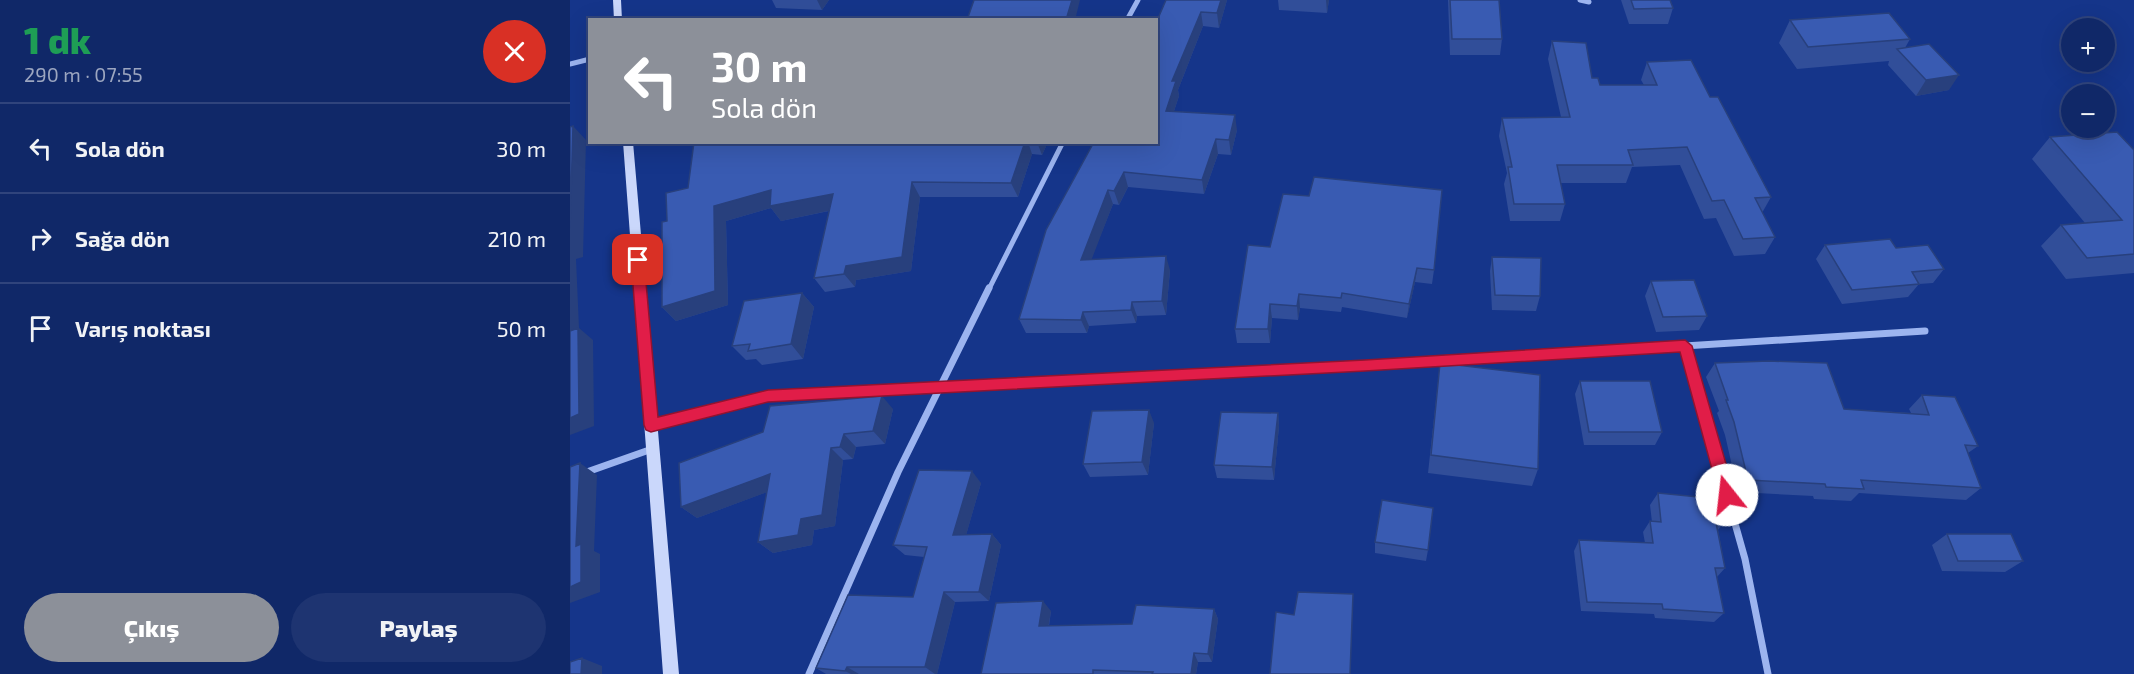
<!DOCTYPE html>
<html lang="tr">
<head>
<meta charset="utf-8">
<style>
  :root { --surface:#102868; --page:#1e3471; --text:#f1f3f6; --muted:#9ca6c0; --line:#30447c; --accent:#8c9099 }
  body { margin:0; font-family:"Exo 2",sans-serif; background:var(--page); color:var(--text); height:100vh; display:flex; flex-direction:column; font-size:22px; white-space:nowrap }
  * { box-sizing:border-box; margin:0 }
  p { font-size:20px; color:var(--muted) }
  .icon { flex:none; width:33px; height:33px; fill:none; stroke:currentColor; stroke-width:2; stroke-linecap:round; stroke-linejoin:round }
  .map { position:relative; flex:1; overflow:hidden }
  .details { display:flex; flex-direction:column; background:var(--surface); width:570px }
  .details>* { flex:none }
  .guide { position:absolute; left:18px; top:18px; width:570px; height:126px; border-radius:0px; box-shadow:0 6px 24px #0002,0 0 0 2px var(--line); background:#8c9099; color:#fff; overflow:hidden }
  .tools { position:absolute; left:1491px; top:18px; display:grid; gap:12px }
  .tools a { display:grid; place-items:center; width:54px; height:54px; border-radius:50%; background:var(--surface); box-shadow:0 6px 24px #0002,0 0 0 2px var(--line); font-size:30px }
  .pin { position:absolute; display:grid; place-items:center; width:51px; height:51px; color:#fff; margin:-26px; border-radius:12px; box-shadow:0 3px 9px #0006 }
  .me { position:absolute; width:66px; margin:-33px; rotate:344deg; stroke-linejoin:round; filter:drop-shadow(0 0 4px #0008) }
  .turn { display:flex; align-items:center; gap:21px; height:126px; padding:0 24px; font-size:27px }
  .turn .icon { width:78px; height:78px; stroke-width:2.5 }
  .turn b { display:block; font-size:42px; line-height:51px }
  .round { display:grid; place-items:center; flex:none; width:63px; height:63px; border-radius:32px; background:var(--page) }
  .overview { display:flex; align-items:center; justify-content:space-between; height:102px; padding:0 24px }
  h1 { font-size:36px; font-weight:800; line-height:45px; color:#1e9e55 }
  .primary-button { display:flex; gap:12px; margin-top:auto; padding:12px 24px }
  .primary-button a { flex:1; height:69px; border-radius:36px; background:var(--accent); color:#fff; font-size:24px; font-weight:800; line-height:69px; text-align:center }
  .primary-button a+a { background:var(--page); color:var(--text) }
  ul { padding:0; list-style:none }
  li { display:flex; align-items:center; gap:18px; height:90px; padding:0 24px; border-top:2px solid var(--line) }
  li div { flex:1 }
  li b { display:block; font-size:22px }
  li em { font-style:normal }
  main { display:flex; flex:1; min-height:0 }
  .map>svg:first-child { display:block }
</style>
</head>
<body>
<main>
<section class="details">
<div class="overview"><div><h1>1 dk</h1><p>290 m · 07:55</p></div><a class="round" style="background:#d93025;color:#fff"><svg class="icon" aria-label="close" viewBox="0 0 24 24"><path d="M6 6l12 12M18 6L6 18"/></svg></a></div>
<ul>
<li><svg class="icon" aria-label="left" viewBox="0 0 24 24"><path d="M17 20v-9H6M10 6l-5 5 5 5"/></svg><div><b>Sola dön</b></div><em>30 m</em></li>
<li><svg class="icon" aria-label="right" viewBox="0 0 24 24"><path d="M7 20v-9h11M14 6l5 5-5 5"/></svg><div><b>Sağa dön</b></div><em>210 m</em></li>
<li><svg class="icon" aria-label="arrive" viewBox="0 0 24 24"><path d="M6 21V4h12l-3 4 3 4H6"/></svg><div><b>Varış noktası</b></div><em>50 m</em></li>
</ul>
<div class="primary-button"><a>Çıkış</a><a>Paylaş</a></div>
</section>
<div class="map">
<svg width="1564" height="674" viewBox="0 0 1564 674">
  <rect width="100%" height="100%" fill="#15358a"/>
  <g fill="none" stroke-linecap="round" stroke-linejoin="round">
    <path stroke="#9cb4ef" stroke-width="5" d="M 1010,0 L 1019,2
      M 557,20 L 568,0
      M 0,64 L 20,59
      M 419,289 L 493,142"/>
    <path stroke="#9cb4ef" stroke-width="7" d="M 1115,346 L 1175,559 L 1198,674
      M 82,425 L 198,396 L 795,366 L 1355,331
      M 0,478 L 82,449
      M 239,674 L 328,472 L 419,288"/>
    <path fill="#cad7fb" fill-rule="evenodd" d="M 43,0 L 51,0 L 52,20 L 44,20 Z
      M 53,142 L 63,142 L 109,674 L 93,674 Z"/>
  </g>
  <path fill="#314e99" d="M 202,0 L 259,0 L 252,10 L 206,8 Z
    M 596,0 L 657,0 L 649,28 L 633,26 L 608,90 L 609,96 L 604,111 L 667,130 L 661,155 L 648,154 L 634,194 L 558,187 L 549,205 L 543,204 L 521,259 L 600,270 L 596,315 L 567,316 L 566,323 L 519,326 L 517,333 L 456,333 L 449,319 L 476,230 L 586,142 Z
    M 708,0 L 759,0 L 757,13 L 709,10 Z
    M 878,0 L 929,0 L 932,39 L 930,55 L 880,55 Z
    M 1051,0 L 1100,0 L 1103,8 L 1098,24 L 1059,24 Z
    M 1220,20 L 1340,39 L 1335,48 L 1379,90 L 1346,96 L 1318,65 L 1319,61 L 1227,69 L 1209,43 Z
    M 982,41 L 1030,85 L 1074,85 L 1071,80 L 1077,62 L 1140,97 L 1201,197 L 1192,213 L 1205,237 L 1195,254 L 1164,256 L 1146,218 L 1134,219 L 1110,165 L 1062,167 L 1056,183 L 990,183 L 995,204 L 990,221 L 940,221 L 934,184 L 937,173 L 929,136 L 932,118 L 991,117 L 978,59 Z
    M 1480,137 L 1564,150 L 1564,273 L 1496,279 L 1471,246 L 1491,225 L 1515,223 L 1462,159 Z
    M 124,142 L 478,142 L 472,155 L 462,154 L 448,197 L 350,197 L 341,271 L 286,280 L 285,287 L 255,292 L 244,278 L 259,211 L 211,221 L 201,208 L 156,221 L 158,305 L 106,321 L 92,307 L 97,221 L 118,188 Z
    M 678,245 L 864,270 L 862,284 L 845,282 L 837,318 L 772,307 L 771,312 L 730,308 L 728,320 L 702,318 L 700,343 L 667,343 L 665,329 Z
    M 1255,245 L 1326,248 L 1374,269 L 1363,283 L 1349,284 L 1338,297 L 1272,304 L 1246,259 Z
    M 922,257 L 970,296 L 966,311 L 922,310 L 920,271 Z
    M 1081,281 L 1137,316 L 1129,330 L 1086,332 L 1075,296 Z
    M 232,293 L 244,307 L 233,359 L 192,365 L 186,359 L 176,360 L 162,346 Z
    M 870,363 L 968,469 L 962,486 L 858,473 Z
    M 1145,363 L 1274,409 L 1341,413 L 1339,409 L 1352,395 L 1408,446 L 1398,453 L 1411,488 L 1396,500 L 1289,493 L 1281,501 L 1244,499 L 1243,496 L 1168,492 L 1155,435 L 1147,413 L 1149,411 L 1136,377 Z
    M 1010,381 L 1092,432 L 1085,445 L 1014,445 L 1005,394 Z
    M 323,409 L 315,444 L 286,447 L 283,459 L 273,460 L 265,526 L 244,530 L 242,545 L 203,553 L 188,542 L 197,492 L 127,518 L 111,507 Z
    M 708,413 L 709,426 L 704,480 L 647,478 L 644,465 Z
    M 584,423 L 578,475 L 520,477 L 513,464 Z
    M 411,483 L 396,535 L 422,534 L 431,545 L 419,601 L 385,602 L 367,674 L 256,674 L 246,668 L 343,597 L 354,557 L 335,555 L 323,545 Z
    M 1088,493 L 1153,524 L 1148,530 L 1155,568 L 1147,577 L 1154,613 L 1144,622 L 1085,618 L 1084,614 L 1011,611 L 1004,551 L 1009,540 L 1075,543 L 1073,532 L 1080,521 L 1082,522 L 1080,505 Z
    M 1377,534 L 1453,561 L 1435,572 L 1372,571 L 1362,545 Z
    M 805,542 L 858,550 L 856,561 L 805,553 Z
    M 644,609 L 648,619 L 642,662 L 628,662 L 626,674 L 411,674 L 481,611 L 479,626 L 562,624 Z"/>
  <path fill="#28407d" d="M 247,0 L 259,0 L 252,10 Z
    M 502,0 L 510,0 L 505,20 L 496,20 Z
    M 651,0 L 657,0 L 649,28 L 647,13 Z
    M 756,0 L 759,0 L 757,13 Z
    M 631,12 L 633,26 L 608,90 L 609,96 L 599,126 L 596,111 L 602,81 Z
    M 1389,75 L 1379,90 L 1346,96 L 1356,80 Z
    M 665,115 L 667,130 L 661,155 L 659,140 Z
    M 3,126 L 16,140 L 13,257 L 6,259 L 9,328 L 23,340 L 24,426 L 0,435 L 0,229 Z
    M 646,139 L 648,154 L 634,194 L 632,180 Z
    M 455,142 L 458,142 L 462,154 L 448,197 L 441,183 Z
    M 467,142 L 478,142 L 472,155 Z
    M 554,172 L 558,187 L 549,205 L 544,191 Z
    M 342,182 L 350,197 L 341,271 L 286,280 L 285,287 L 274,274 L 276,266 Z
    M 201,190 L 263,194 L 272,208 L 211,221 L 201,208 L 156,221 L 158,305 L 106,321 L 92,307 L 144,206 Z
    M 538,190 L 543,204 L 516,274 L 511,260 Z
    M 596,256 L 600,270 L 596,315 L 592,301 Z
    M 847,268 L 845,282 L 837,318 L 839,304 Z
    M 232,293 L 244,307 L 233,359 L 221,344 Z
    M 729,294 L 730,308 L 728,320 L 727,306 Z
    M 562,302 L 567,316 L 566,323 L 561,310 Z
    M 700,304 L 702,318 L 700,343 L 698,329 Z
    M 513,312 L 519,326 L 517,333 L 511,320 Z
    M 312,396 L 323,409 L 315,444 L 303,431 Z
    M 579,410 L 584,423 L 578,475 L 572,462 Z
    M 708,413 L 709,426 L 704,480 L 702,467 Z
    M 274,434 L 286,447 L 283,459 L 270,447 Z
    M 261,448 L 273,460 L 265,526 L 244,530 L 242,545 L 203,553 L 188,542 L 231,519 Z
    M 10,463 L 27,475 L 24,551 L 30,554 L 30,592 L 0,603 L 0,587 L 6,546 Z
    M 402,471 L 411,483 L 393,546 L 383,535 Z
    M 200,474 L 214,486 L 127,518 L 111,507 Z
    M 422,534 L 431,545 L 419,601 L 409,592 Z
    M 374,592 L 385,602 L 367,674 L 365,674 L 355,667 Z
    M 473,601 L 481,611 L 477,635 L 469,626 Z
    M 644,609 L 648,619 L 642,662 L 638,654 Z
    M 624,653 L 628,662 L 626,674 L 621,674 Z
    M 12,658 L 32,666 L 32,674 L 11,674 Z
    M 277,667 L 289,674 L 281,674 L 275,671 Z"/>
  <path fill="#395bb2" stroke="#28407d" stroke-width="1.5" d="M 404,0 L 502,0 L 496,20 L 397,20 Z
    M 596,0 L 651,0 L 647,13 L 631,12 L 602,81 L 606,81 L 596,111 L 665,115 L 659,140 L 646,139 L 632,180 L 554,172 L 544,191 L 538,190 L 511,260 L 596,256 L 592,301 L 562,302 L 561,310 L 513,312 L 511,320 L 449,319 L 476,230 L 524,142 L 586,142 L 586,23 Z
    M 880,0 L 929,0 L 932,39 L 882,39 Z
    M 1061,0 L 1100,0 L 1103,8 L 1064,9 Z
    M 1319,13 L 1340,39 L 1238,47 L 1220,20 Z
    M 982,41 L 1016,43 L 1022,78 L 1028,78 L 1030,85 L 1087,85 L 1077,62 L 1121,60 L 1140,97 L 1148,97 L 1201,197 L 1185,198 L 1205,237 L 1173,239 L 1154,200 L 1142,201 L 1117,147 L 1058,150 L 1063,165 L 987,165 L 995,204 L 944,204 L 938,167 L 942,167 L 932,118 L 1000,117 Z
    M 1359,44 L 1389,75 L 1356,80 L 1327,49 Z
    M 3,126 L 0,229 L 0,127 Z
    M 1547,132 L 1564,150 L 1564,254 L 1517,258 L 1491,225 L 1552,220 L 1480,137 Z
    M 124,142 L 455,142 L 441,183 L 342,182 L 332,257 L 276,266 L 274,274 L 244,278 L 263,194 L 200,206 L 201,190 L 144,206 L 145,291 L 92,307 L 92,222 L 97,221 L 96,193 L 118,188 Z
    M 744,177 L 872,190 L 864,270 L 847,268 L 839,304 L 772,293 L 771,298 L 729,294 L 727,306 L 700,304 L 698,329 L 665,329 L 678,245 L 700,247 L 713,194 L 739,196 Z
    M 1320,239 L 1326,248 L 1358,245 L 1374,269 L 1342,272 L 1349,284 L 1282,290 L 1255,245 Z
    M 922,257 L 971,258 L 970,296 L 925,295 Z
    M 1124,280 L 1137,316 L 1093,317 L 1081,281 Z
    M 232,293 L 221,344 L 178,351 L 180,344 L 162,346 L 174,301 Z
    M 8,328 L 9,414 L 0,418 L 0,331 Z
    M 1199,361 L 1257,363 L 1274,409 L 1359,415 L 1352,395 L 1385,397 L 1408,446 L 1395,445 L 1411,488 L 1291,480 L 1294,489 L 1256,487 L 1255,484 L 1178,480 L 1164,422 L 1156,400 L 1158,400 L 1145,363 Z
    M 870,363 L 970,375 L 968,469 L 861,455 Z
    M 1010,381 L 1080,381 L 1092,432 L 1019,432 Z
    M 312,396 L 303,431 L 274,434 L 270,447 L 261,448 L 252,515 L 231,519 L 228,535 L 188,542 L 200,474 L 111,507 L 109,463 L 193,432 L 200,406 Z
    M 579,410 L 572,462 L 513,464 L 522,411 Z
    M 651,412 L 708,413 L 702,467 L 644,465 Z
    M 10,463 L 6,546 L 11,544 L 11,582 L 0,587 L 0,467 Z
    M 349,470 L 402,471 L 383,535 L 422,534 L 409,592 L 374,592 L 355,667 L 277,667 L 275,671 L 246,668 L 278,595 L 343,597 L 357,547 L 323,545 Z
    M 1088,493 L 1149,499 L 1153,524 L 1146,523 L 1155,568 L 1145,568 L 1154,613 L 1093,609 L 1092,604 L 1017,602 L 1009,540 L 1083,543 L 1080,521 L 1091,522 Z
    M 812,500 L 863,508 L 858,550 L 805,542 Z
    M 1377,534 L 1441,534 L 1453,561 L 1388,561 Z
    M 728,592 L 783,594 L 780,674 L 700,674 L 706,612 L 724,615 Z
    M 473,601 L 469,626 L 562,624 L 566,605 L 644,609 L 638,654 L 624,653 L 621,674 L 582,674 L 583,672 L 523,670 L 523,674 L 411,674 L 426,603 Z
    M 12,658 L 11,674 L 0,674 L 0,662 Z"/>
  <path fill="#e11d48" stroke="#92132f" stroke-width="1.5" d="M 68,255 L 74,260 L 88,417 L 198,390 L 795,360 L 1115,340 L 1122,346 L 1165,495 L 1163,500 L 1157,502 L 1152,500 L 1149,495 L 1110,352 L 795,371 L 198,402 L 81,432 L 76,430 L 74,425 L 61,260 Z"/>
</svg>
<div class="tools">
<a>+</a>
<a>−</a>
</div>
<div class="pin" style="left:68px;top:260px;background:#d93025"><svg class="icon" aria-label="arrive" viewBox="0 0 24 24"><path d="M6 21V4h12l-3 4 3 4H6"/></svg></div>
<svg class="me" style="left:1157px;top:495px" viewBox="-20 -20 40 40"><circle r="19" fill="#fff"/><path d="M0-13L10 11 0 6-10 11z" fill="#e11d48"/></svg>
<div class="guide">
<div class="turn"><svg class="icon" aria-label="left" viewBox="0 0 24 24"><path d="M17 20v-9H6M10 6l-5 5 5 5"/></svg><div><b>30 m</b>Sola dön</div></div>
</div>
</div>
</main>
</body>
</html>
